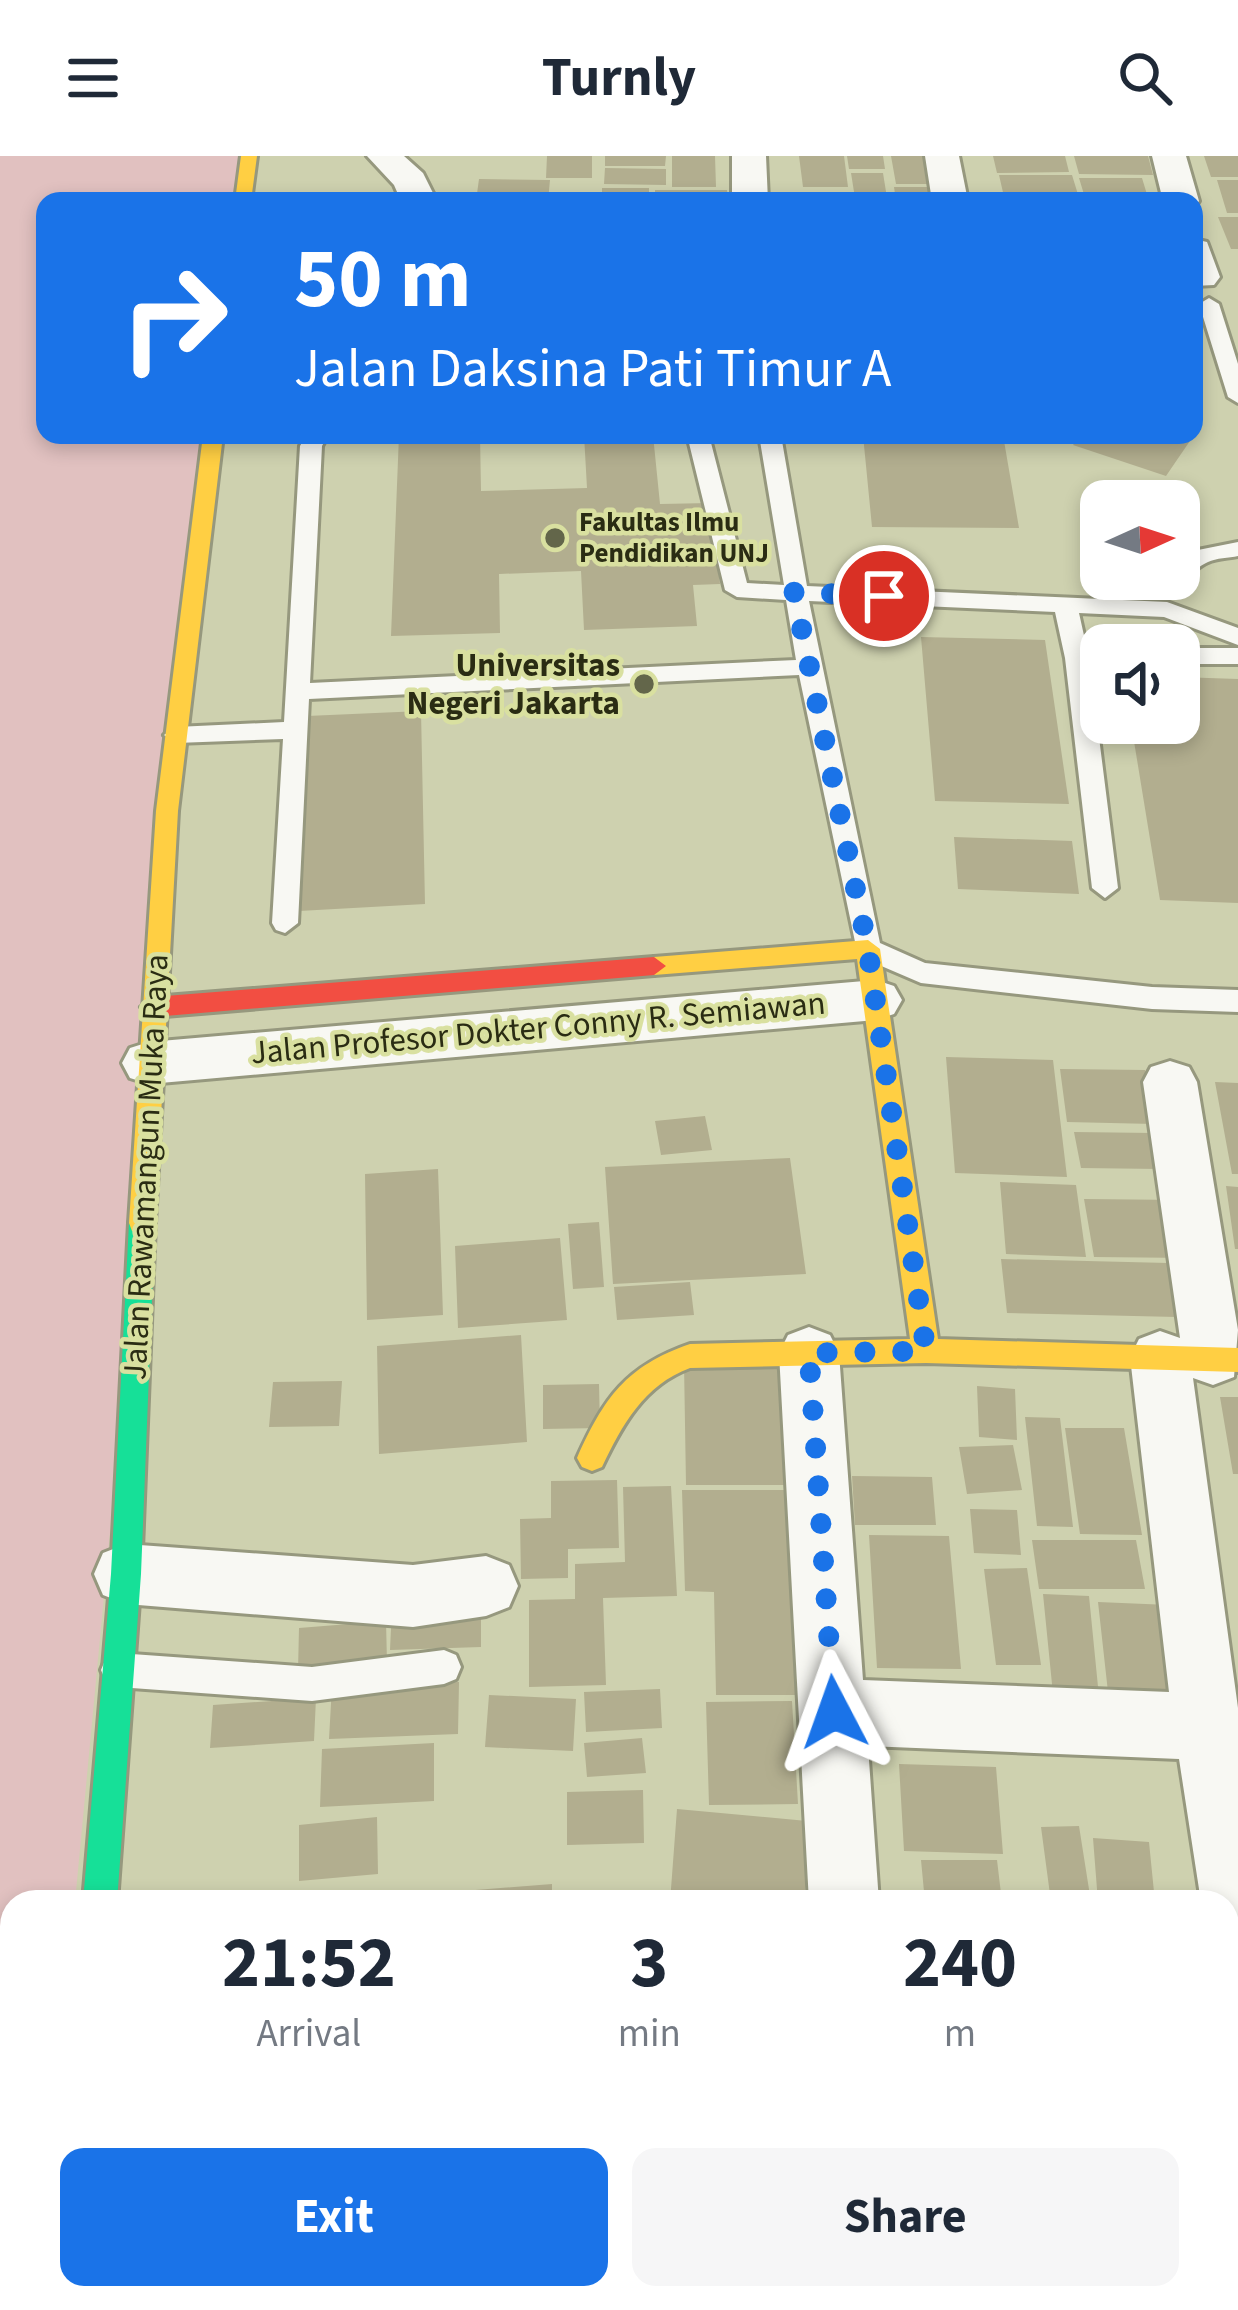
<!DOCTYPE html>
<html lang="en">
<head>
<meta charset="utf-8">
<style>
  :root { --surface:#fff; --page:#f6f6f7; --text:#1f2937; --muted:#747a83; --accent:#1a73e8 }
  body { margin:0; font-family:"Source Sans 3",sans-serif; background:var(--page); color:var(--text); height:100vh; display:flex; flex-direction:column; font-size:45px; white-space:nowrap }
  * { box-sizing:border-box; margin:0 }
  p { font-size:39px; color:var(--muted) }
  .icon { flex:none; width:66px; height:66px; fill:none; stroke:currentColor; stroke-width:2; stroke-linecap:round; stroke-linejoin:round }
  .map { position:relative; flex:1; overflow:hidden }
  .drawer { position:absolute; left:0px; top:1734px; width:1239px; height:420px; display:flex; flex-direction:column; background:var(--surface); border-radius:36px 36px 0 0; box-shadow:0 6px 18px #0003 }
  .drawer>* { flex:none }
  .banner { position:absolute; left:36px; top:36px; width:1167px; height:252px; border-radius:24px; box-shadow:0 6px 18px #0003; background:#1a73e8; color:#fff; overflow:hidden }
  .needle { width:78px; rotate:87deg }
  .fabs { position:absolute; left:1080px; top:324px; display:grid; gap:24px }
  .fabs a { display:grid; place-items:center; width:120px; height:120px; border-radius:24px; background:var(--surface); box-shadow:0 6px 18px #0003; font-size:60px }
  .pin { position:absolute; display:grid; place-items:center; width:102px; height:102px; color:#fff; margin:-51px; border:6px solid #fff; border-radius:50%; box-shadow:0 3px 12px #0007 }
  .me { position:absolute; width:132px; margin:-66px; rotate:356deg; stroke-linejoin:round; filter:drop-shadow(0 0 9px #0008) }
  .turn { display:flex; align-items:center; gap:42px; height:252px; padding:0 60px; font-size:54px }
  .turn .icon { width:156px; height:156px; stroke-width:2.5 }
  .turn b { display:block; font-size:84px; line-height:102px }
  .eta { display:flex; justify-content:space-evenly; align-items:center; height:204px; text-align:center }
  .eta b { font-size:72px; font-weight:700; line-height:84px }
  .action { display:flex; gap:24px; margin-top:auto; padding:24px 60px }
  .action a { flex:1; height:138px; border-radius:24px; background:var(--accent); color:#fff; font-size:48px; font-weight:700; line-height:138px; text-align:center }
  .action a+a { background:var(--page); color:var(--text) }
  header { display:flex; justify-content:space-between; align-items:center; height:156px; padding:0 60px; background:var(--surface); font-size:54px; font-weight:700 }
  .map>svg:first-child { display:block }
</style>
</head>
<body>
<header><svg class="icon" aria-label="menu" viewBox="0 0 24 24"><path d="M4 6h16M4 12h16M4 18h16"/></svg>Turnly<svg class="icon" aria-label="search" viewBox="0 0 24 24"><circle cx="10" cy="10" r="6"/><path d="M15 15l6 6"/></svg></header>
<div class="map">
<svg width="1238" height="2154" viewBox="0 0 1238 2154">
  <rect width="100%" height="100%" fill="#ced1af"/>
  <path fill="#e1c1c0" d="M 0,0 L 249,0 L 243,45 L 45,45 L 45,279 L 214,279 L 75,1746 L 12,1746 L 12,1832 L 0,1847 Z"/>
  <path fill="#b2ae8f" d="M 547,0 L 592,0 L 592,22 L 546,22 Z
    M 605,0 L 666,0 L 665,10 L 605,10 Z
    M 672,0 L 715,0 L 716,31 L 672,31 Z
    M 799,0 L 844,0 L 848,31 L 803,31 Z
    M 847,0 L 883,0 L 885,13 L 849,13 Z
    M 891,0 L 929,0 L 934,28 L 896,28 Z
    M 993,0 L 1065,0 L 1069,16 L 997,17 Z
    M 1074,0 L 1148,0 L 1153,19 L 1079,18 Z
    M 1204,0 L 1238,0 L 1238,21 L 1211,21 Z
    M 605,12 L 666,13 L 666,29 L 604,28 Z
    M 851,17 L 883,17 L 887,42 L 855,42 Z
    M 999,19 L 1072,19 L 1080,45 L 1005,45 Z
    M 1079,22 L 1142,22 L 1149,45 L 1086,45 Z
    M 479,23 L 550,24 L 548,45 L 476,45 Z
    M 1217,24 L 1238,24 L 1238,57 L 1227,57 Z
    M 894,31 L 933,31 L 936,45 L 896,45 Z
    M 602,32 L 649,32 L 649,45 L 602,45 Z
    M 655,34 L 727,34 L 728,45 L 655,45 Z
    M 1218,61 L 1238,61 L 1238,93 L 1231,93 Z
    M 399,279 L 480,279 L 481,335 L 587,332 L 584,279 L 653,279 L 660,348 L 711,347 L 720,428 L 693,429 L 697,470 L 584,474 L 581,415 L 499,418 L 500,477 L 391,480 Z
    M 863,279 L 1003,279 L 1019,372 L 872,371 Z
    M 1081,279 L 1194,279 L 1166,320 L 1073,289 Z
    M 921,481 L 1045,484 L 1069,648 L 935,645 Z
    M 1179,521 L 1238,523 L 1238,747 L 1160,744 L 1131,567 L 1179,567 Z
    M 421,555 L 425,748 L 299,755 L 307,560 Z
    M 954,681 L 1072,685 L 1079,738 L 958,733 Z
    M 946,901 L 1053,904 L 1067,1021 L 955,1017 Z
    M 1060,913 L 1145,914 L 1154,968 L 1067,966 Z
    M 1215,926 L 1238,927 L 1238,1018 L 1232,1018 Z
    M 705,960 L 712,994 L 661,999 L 655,965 Z
    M 1074,976 L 1153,977 L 1160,1013 L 1081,1012 Z
    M 790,1002 L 806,1118 L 613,1128 L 605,1011 Z
    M 438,1013 L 443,1159 L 367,1164 L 365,1018 Z
    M 1000,1026 L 1076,1029 L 1086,1101 L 1006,1098 Z
    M 1226,1030 L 1238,1031 L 1238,1093 L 1235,1093 Z
    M 1084,1043 L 1180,1044 L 1191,1102 L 1094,1101 Z
    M 599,1066 L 604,1131 L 573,1133 L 568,1068 Z
    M 560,1082 L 567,1164 L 458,1172 L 455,1090 Z
    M 1001,1103 L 1168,1107 L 1177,1161 L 1007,1157 Z
    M 690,1126 L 694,1159 L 617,1164 L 614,1131 Z
    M 521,1179 L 527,1286 L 379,1298 L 377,1190 Z
    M 684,1207 L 793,1208 L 799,1329 L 686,1329 Z
    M 342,1225 L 339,1270 L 269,1271 L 273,1226 Z
    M 599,1228 L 600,1272 L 543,1273 L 543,1229 Z
    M 977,1230 L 1015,1233 L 1017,1284 L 979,1281 Z
    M 1220,1241 L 1238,1241 L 1238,1318 L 1233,1318 Z
    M 1025,1261 L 1060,1262 L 1073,1371 L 1037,1370 Z
    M 1065,1272 L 1124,1272 L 1142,1379 L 1080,1378 Z
    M 1013,1289 L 1022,1334 L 967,1338 L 959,1291 Z
    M 852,1320 L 932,1321 L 936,1369 L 855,1369 Z
    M 617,1324 L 619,1392 L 568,1393 L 568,1422 L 521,1423 L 520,1363 L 551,1362 L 551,1325 Z
    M 671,1330 L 677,1440 L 603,1442 L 606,1529 L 529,1531 L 529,1444 L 575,1443 L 575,1408 L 625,1406 L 623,1331 Z
    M 682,1334 L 793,1334 L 804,1539 L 716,1539 L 714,1436 L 685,1435 Z
    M 970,1353 L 1017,1354 L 1021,1399 L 974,1397 Z
    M 869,1379 L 949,1380 L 961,1513 L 877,1512 Z
    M 1032,1384 L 1136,1384 L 1145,1433 L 1039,1433 Z
    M 1027,1412 L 1041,1509 L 996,1509 L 984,1413 Z
    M 1043,1438 L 1089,1440 L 1101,1561 L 1055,1558 Z
    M 1098,1446 L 1169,1449 L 1183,1548 L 1109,1545 Z
    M 481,1448 L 481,1491 L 390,1494 L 392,1451 Z
    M 386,1465 L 387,1507 L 298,1515 L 299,1472 Z
    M 459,1526 L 458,1578 L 329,1583 L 332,1530 Z
    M 660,1533 L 662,1572 L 586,1576 L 584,1536 Z
    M 489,1539 L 576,1543 L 573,1595 L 485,1591 Z
    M 316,1542 L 314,1585 L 210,1592 L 213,1549 Z
    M 792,1545 L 798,1648 L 709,1649 L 706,1546 Z
    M 642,1582 L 646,1617 L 587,1621 L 584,1587 Z
    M 434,1587 L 434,1645 L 320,1651 L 322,1593 Z
    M 899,1608 L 996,1611 L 1003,1698 L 904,1695 Z
    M 643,1634 L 644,1687 L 567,1689 L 567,1636 Z
    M 677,1653 L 807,1665 L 805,1746 L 670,1746 Z
    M 377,1661 L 378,1718 L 299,1725 L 299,1669 Z
    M 1079,1670 L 1091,1746 L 1051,1746 L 1041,1671 Z
    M 1093,1682 L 1149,1686 L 1155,1746 L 1098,1746 Z
    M 921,1704 L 997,1704 L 1002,1746 L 925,1746 Z
    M 552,1728 L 552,1746 L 400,1746 L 400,1740 Z
    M 552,2142 L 714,2142 L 714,2147 L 644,2148 L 645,2154 L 601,2154 L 601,2150 L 625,2148 L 552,2149 Z
    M 1078,2142 L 1225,2142 L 1227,2154 L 1079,2154 Z"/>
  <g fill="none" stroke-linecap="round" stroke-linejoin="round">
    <defs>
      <path id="lane" d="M 1209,142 L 1219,148 L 1238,208 L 1238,247 L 1228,241 L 1199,148 Z
        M 306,279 L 328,279 L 322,290 L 310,527 L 796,504 L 786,444 L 737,441 L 725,434 L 687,279 L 709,279 L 747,427 L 784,429 L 759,279 L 781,279 L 807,430 L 1167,446 L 1238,472 L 1238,489 L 1164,461 L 1079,457 L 1089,502 L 1118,732 L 1105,742 L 1092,732 L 1065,502 L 1055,456 L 809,445 L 880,787 L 925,807 L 1152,831 L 1238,834 L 1238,856 L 1152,853 L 921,827 L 858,800 L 799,519 L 309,543 L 298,767 L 285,777 L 276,774 L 272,767 L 283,583 L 176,587 L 164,579 L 176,571 L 284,566 L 300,290 Z
        M 1238,386 L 1238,400 C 1229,402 1216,402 1208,406 C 1194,412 1191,423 1174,423 L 1179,423 L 1179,406 L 1193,395 Z
        M 1179,492 L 1238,492 L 1238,508 L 1179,508 Z
        M 444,1494 L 456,1499 L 461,1511 L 456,1523 L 444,1528 L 312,1545 L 118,1531 L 106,1526 L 101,1514 L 106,1502 L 118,1497 L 312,1511 Z"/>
      <path id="street" d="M 367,0 L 404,0 L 423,17 L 437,45 L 401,45 L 394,29 Z
        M 732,0 L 766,0 L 768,45 L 732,45 Z
        M 925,0 L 959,0 L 968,45 L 932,45 Z
        M 1152,0 L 1186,0 L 1199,45 L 1194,52 L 1194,45 L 1163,45 Z
        M 1194,83 L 1207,86 L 1220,121 L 1214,129 L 1194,130 Z
        M 876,824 L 894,830 L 902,844 L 894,858 L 876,864 L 149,928 L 130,922 L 122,907 L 130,892 L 149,886 Z
        M 1170,905 L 1189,911 L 1197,926 L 1238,1174 L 1234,1221 L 1213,1229 L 1193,1222 L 1238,1552 L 1238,1789 L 1227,1785 L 1227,1746 L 1201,1746 L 1179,1603 L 868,1590 L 879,1746 L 809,1746 L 779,1197 L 788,1179 L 809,1171 L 830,1179 L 839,1197 L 863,1524 L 1169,1536 L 1130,1201 L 1139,1183 L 1160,1175 L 1180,1182 L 1143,926 L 1151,911 Z
        M 126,1388 L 413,1409 L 486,1400 L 509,1409 L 518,1430 L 509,1451 L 486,1460 L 413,1471 L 126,1448 L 103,1439 L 94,1418 L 103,1397 Z
        M 917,2142 L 1012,2142 L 1017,2154 L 922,2154 Z"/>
      <path id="fast" d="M 142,1056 L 152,1059 L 155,1067 L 141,1418 L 117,1746 L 83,1746 L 111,1418 L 129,1067 L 132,1059 Z
        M 12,2038 L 12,2075 L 0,2080 L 0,2043 Z
        M 52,2142 L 90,2142 L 90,2154 L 52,2154 Z"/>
      <path id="slow" d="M 241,0 L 257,0 L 251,45 L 235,45 Z
        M 203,279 L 223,279 L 178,655 L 155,1067 L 152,1075 L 132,1075 L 129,1067 L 156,655 Z
        M 868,784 L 880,793 L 938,1183 L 1238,1192 L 1238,1216 L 926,1207 L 690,1212 C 644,1229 622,1269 602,1311 L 592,1315 L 582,1311 L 577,1302 C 604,1242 626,1210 690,1188 L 910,1183 L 857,803 L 654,819 L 642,810 L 654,801 Z"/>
      <path id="jam" d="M 654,801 L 666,810 L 654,819 L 153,861 L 141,851 L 153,841 Z
        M 12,1875 L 12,1918 L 0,1923 L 0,1880 Z"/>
    </defs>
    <use href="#lane" stroke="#96987e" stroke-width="6"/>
    <use href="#street" stroke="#96987e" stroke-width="6"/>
    <use href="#fast" stroke="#96987e" stroke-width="6"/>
    <use href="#slow" stroke="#96987e" stroke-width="6"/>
    <use href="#jam" stroke="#96987e" stroke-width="6"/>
    <use href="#lane" fill="#f8f8f3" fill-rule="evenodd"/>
    <use href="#street" fill="#f8f8f3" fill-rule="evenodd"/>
    <use href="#fast" fill="#16e098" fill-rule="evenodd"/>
    <use href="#slow" fill="#ffcf43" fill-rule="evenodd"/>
    <use href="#jam" fill="#f24e42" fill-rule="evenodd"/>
  </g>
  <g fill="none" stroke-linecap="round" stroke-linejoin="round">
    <path stroke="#1a73e8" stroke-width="21" stroke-dasharray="0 37.8" d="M 834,1556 L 809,1197 L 926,1195 L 868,793 L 794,436 L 884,440"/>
  </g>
  <g fill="#63664a" stroke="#d9e0a0" stroke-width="4.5">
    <circle cx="555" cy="382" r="12"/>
    <circle cx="644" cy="528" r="12"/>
  </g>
  <g text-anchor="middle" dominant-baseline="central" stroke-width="9" stroke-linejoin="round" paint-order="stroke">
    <g font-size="27" font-weight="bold" fill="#2a2c13" stroke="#d9e0a0" text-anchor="start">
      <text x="579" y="366">Fakultas Ilmu<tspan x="579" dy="31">Pendidikan UNJ</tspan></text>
    </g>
    <g font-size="33" font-weight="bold" fill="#2a2c13" stroke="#d9e0a0" text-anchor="end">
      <text x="620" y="509">Universitas<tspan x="620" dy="38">Negeri Jakarta</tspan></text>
    </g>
    <g font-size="33" fill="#2a2c13" stroke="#d9e0a0">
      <text transform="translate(538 872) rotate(-5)">Jalan Profesor Dokter Conny R. Semiawan</text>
      <text transform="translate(146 1011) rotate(-87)">Jalan Rawamangun Muka Raya</text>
    </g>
  </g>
</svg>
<div class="fabs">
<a><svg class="needle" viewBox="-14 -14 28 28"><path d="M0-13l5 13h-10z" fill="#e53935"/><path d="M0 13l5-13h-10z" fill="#747a83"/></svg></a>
<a><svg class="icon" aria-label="sound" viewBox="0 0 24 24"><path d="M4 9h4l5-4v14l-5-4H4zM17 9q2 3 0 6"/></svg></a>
</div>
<div class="pin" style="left:884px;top:440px;background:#d93025"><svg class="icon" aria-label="arrive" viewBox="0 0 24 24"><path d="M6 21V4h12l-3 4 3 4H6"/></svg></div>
<svg class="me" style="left:834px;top:1556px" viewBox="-20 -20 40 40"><path d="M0-17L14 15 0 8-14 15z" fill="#1a73e8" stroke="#fff" stroke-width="4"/></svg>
<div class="banner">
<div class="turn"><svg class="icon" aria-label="right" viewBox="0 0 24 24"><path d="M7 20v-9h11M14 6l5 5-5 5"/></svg><div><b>50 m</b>Jalan Daksina Pati Timur A</div></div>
</div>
<section class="drawer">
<div class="eta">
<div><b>21:52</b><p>Arrival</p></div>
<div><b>3</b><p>min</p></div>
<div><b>240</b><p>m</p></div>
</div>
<div class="action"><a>Exit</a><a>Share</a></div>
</section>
</div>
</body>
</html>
